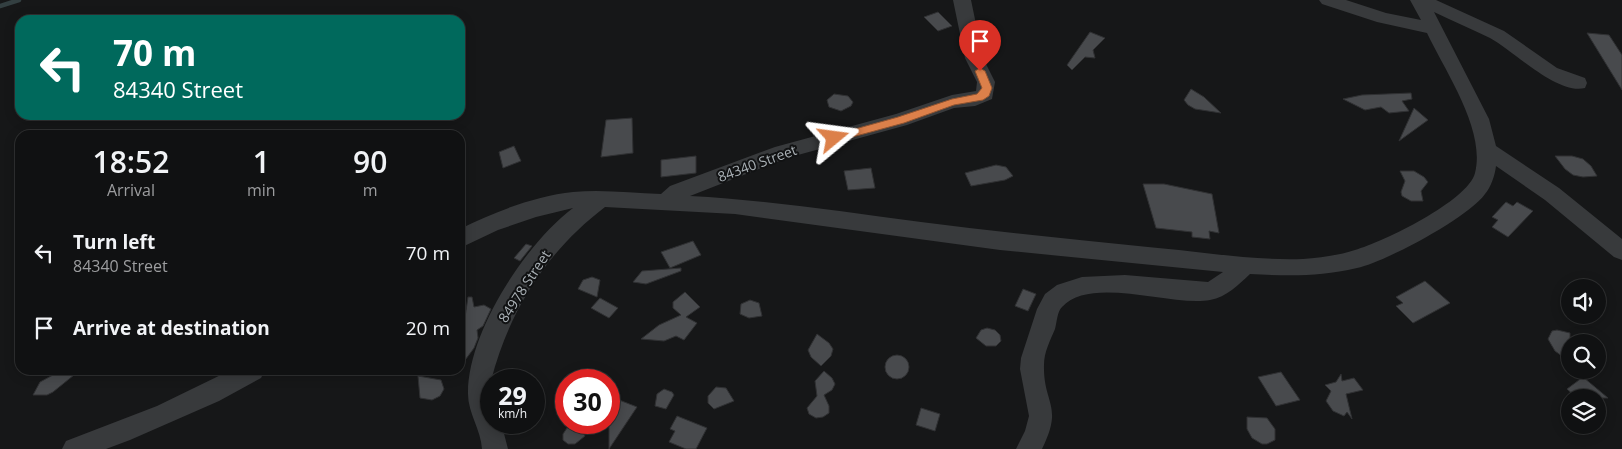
<!DOCTYPE html>
<html lang="en">
<head>
<meta charset="utf-8">
<style>
  :root { --surface:#101112; --page:#1e1f20; --text:#f1f3f6; --muted:#9c9d9f; --line:#303132 }
  body { margin:0; font-family:"Open Sans",sans-serif; background:var(--page); color:var(--text); height:100vh; display:flex; flex-direction:column; font-size:19px; white-space:nowrap }
  * { box-sizing:border-box; margin:0 }
  p { font-size:16px; color:var(--muted) }
  .icon { flex:none; width:28px; height:28px; fill:none; stroke:currentColor; stroke-width:2; stroke-linecap:round; stroke-linejoin:round }
  .map { position:relative; flex:1; overflow:hidden }
  .sheet { position:absolute; left:15px; top:130px; width:450px; height:245px; display:flex; flex-direction:column; background:var(--surface); border-radius:15px; box-shadow:0 2px 12px #0003,0 0 0 1px var(--line) }
  .sheet>* { flex:none }
  .guide { position:absolute; left:15px; top:15px; width:450px; height:105px; border-radius:15px; box-shadow:0 2px 12px #0003,0 0 0 1px var(--line); background:#00695c; color:#fff; overflow:hidden }
  .fabs { position:absolute; left:1561px; top:279px; display:grid; gap:10px }
  .fabs a { display:grid; place-items:center; width:45px; height:45px; border-radius:50%; background:var(--surface); box-shadow:0 2px 12px #0003,0 0 0 1px var(--line); font-size:25px }
  .speed { position:absolute; left:480px; top:369px; display:flex; gap:10px; font-size:25px; font-weight:700; text-align:center }
  .speed>* { display:grid; place-content:center; width:65px; height:65px; border-radius:50%; background:var(--surface); box-shadow:0 2px 12px #0003,0 0 0 1px var(--line); line-height:1 }
  .speed small { font-size:12px; font-weight:400 }
  .speed .limit { border:8px solid #d22; background:#fff; color:#111 }
  .pin { position:absolute; display:grid; place-items:center; width:42px; height:42px; color:#fff; margin:-51px -21px; border-radius:50% 50% 50% 0; rotate:-45deg; box-shadow:0 0 5px #0007 }
  .pin .icon { rotate:45deg }
  .me { position:absolute; width:55px; margin:-28px; rotate:74deg; stroke-linejoin:round; filter:drop-shadow(0 0 4px #0008) }
  .turn { display:flex; align-items:center; gap:18px; height:105px; padding:0 15px; font-size:22px }
  .turn .icon { width:65px; height:65px; stroke-width:2.5 }
  .turn b { display:block; font-size:35px; line-height:42px }
  .eta { display:flex; justify-content:space-evenly; align-items:center; height:85px; text-align:center }
  .eta b { font-size:30px; font-weight:600; line-height:35px }
  ul { padding:0; list-style:none }
  li { display:flex; align-items:center; gap:15px; height:75px; padding:0 15px }
  li div { flex:1 }
  li b { display:block; font-size:19px }
  li em { font-style:normal }
  .map>svg:first-child { display:block }
</style>
</head>
<body>
<div class="map">
<svg width="1622" height="449" viewBox="0 0 1622 449">
  <rect width="100%" height="100%" fill="#161718"/>
  <g fill="none" stroke-linecap="round" stroke-linejoin="round">
    <path stroke="#333f41" stroke-width="4.5" d="M 0,6 L 19,0"/>
  </g>
  <path fill="#484a4d" stroke="#303133" d="M 938,12 L 952,26 L 938,31 L 924,17 Z
    M 1090,32 L 1105,38 L 1093,50 L 1095,58 L 1085,57 L 1072,70 L 1067,65 Z
    M 1587,33 L 1609,35 L 1622,55 L 1622,90 Z
    M 1191,89 L 1204,97 L 1221,113 L 1195,109 L 1188,105 L 1184,100 Z
    M 1411,93 L 1412,99 L 1402,101 L 1409,111 L 1389,113 L 1381,107 L 1365,110 L 1343,99 L 1362,95 Z
    M 834,94 L 848,96 L 853,102 L 851,106 L 841,111 L 829,107 L 827,100 Z
    M 1414,108 L 1428,120 L 1399,141 Z
    M 632,118 L 633,153 L 601,157 L 606,120 Z
    M 514,146 L 521,161 L 503,168 L 499,152 Z
    M 696,156 L 696,173 L 661,177 L 661,160 Z
    M 1555,156 L 1572,156 L 1583,159 L 1591,166 L 1597,176 L 1583,177 L 1573,175 L 1565,169 Z
    M 996,165 L 1006,167 L 1013,176 L 1005,180 L 971,186 L 965,173 Z
    M 871,168 L 875,188 L 848,190 L 844,171 Z
    M 1400,171 L 1414,171 L 1424,177 L 1428,182 L 1421,191 L 1423,201 L 1411,201 L 1402,196 L 1401,192 L 1405,181 Z
    M 1143,184 L 1164,184 L 1212,194 L 1219,233 L 1209,231 L 1210,239 L 1192,237 L 1192,232 L 1156,228 Z
    M 1506,202 L 1513,206 L 1517,202 L 1533,211 L 1508,237 L 1492,227 L 1498,220 L 1492,217 Z
    M 693,241 L 701,255 L 670,268 L 661,252 Z
    M 526,244 L 532,246 L 520,261 L 514,258 Z
    M 681,268 L 681,271 L 646,284 L 633,282 L 642,271 Z
    M 592,277 L 600,280 L 597,297 L 578,289 L 583,280 Z
    M 1425,281 L 1450,303 L 1413,323 L 1396,306 L 1403,303 L 1396,297 Z
    M 1023,289 L 1036,294 L 1028,311 L 1015,306 Z
    M 685,292 L 700,307 L 686,317 L 697,323 L 684,340 L 676,336 L 664,341 L 641,339 L 659,325 L 681,315 L 673,308 L 673,302 Z
    M 468,297 L 472,297 L 474,307 L 484,305 L 491,309 L 483,326 L 477,330 L 478,338 L 474,348 L 460,367 L 460,330 L 463,331 Z
    M 600,298 L 618,308 L 609,318 L 591,308 Z
    M 750,300 L 759,303 L 762,316 L 749,318 L 740,314 L 741,304 Z
    M 987,328 L 995,330 L 1000,335 L 1001,341 L 996,346 L 986,346 L 976,338 L 981,330 Z
    M 1557,330 L 1570,333 L 1570,362 L 1555,351 L 1548,339 L 1552,331 Z
    M 817,334 L 829,343 L 833,349 L 831,356 L 821,366 L 811,357 L 808,350 Z
    M885 367a12 12 0 1 1 24 0a12 12 0 1 1-24 0Z
    M 824,371 L 832,378 L 835,384 L 832,390 L 824,395 L 829,406 L 829,413 L 823,417 L 816,418 L 809,414 L 807,408 L 817,396 L 815,381 Z
    M 1281,372 L 1300,400 L 1276,406 L 1258,377 Z
    M 1341,374 L 1342,381 L 1354,378 L 1363,390 L 1346,394 L 1352,419 L 1347,412 L 1344,416 L 1333,411 L 1326,401 L 1331,391 L 1325,385 L 1336,382 Z
    M 53,375 L 74,375 L 53,392 L 47,395 L 33,395 L 40,382 Z
    M 418,376 L 441,380 L 444,389 L 440,396 L 432,400 L 420,398 Z
    M 1583,377 L 1608,398 L 1577,398 L 1567,389 Z
    M 716,387 L 726,388 L 734,401 L 714,409 L 708,403 L 708,396 Z
    M 664,389 L 672,392 L 674,395 L 666,409 L 655,406 L 657,394 Z
    M 609,396 L 637,407 L 609,449 Z
    M 921,408 L 940,414 L 935,431 L 916,425 Z
    M 677,416 L 707,428 L 696,449 L 686,449 L 669,442 L 675,431 L 670,429 Z
    M 1247,417 L 1267,418 L 1275,429 L 1275,440 L 1267,444 L 1262,444 L 1252,438 L 1247,429 Z
    M 576,426 L 581,429 L 585,436 L 575,444 L 568,444 L 563,440 L 563,434 L 567,428 Z"/>
  <g fill="none" stroke-linecap="round" stroke-linejoin="round">
    <path fill="#383a3c" fill-rule="evenodd" d="M 953,0 L 971,0 L 983,58 L 995,82 L 992,99 L 975,106 L 954,108 L 907,125 L 787,158 L 690,196 C 767,200 844,212 921,222 C 996,232 1072,239 1148,247 C 1197,251 1254,261 1303,259 C 1319,258 1340,255 1355,250 C 1383,242 1468,201 1475,173 C 1486,130 1445,71 1427,33 L 1377,22 L 1322,4 L 1319,0 L 1346,0 L 1386,13 L 1421,20 L 1410,0 L 1436,0 L 1504,31 L 1557,68 L 1585,78 L 1587,83 L 1585,88 C 1557,95 1514,51 1490,38 C 1472,29 1452,21 1434,12 L 1489,119 L 1496,146 L 1559,188 L 1622,239 L 1622,260 L 1614,257 L 1545,200 L 1496,166 C 1495,175 1491,187 1485,194 C 1468,218 1385,262 1357,268 C 1318,277 1289,276 1250,274 C 1238,285 1227,297 1210,300 C 1172,307 1091,275 1062,307 C 1057,312 1057,322 1055,329 C 1050,341 1044,352 1044,365 C 1043,404 1064,405 1042,449 L 1016,449 L 1025,431 L 1029,416 L 1020,369 L 1021,358 L 1037,309 L 1045,294 L 1057,285 L 1082,277 L 1125,275 L 1208,282 L 1223,272 L 1000,250 L 735,214 L 605,207 C 546,252 509,311 491,381 C 488,393 491,410 491,422 L 501,422 L 508,449 L 482,449 C 481,430 468,413 468,394 C 467,333 526,243 573,208 L 536,217 L 498,230 L 460,248 L 460,229 C 494,212 535,196 573,192 C 602,189 632,193 661,194 L 670,186 L 775,147 L 896,114 L 952,95 L 976,91 L 977,82 L 965,58 Z
      M 231,370 L 265,370 L 261,378 L 219,401 L 130,440 L 106,449 L 62,449 L 66,441 L 157,406 Z"/>
  </g>
  <path fill="#dc804a" stroke="#8f5330" d="M 980,68 L 985,71 L 992,88 L 989,96 L 983,100 L 954,105 L 904,123 L 834,142 L 829,138 L 830,136 L 898,117 L 952,99 L 977,94 L 982,88 L 975,71 Z"/>
  <g text-anchor="middle" dominant-baseline="central" stroke-width="4" stroke-linejoin="round" paint-order="stroke">
    <g font-size="14" fill="#aab1b6" stroke="#111213">
      <text transform="translate(757 163) rotate(-20)">84340 Street</text>
      <text transform="translate(524 286) rotate(-57)">84978 Street</text>
    </g>
  </g>
</svg>
<div class="fabs">
<a><svg class="icon" aria-label="sound" viewBox="0 0 24 24"><path d="M4 9h4l5-4v14l-5-4H4zM17 9q2 3 0 6"/></svg></a>
<a><svg class="icon" aria-label="search" viewBox="0 0 24 24"><circle cx="10" cy="10" r="6"/><path d="M15 15l6 6"/></svg></a>
<a><svg class="icon" aria-label="layers" viewBox="0 0 24 24"><path d="M12 4l9 5-9 5-9-5zM3 14l9 5 9-5"/></svg></a>
</div>
<div class="speed"><div>29<small>km/h</small></div><div class="limit">30</div></div>
<div class="pin" style="left:980px;top:71px;background:#d93025"><svg class="icon" aria-label="arrive" viewBox="0 0 24 24"><path d="M6 21V4h12l-3 4 3 4H6"/></svg></div>
<svg class="me" style="left:834px;top:138px" viewBox="-20 -20 40 40"><path d="M0-17L14 15 0 8-14 15z" fill="#dc804a" stroke="#fff" stroke-width="4"/></svg>
<div class="guide">
<div class="turn"><svg class="icon" aria-label="left" viewBox="0 0 24 24"><path d="M17 20v-9H6M10 6l-5 5 5 5"/></svg><div><b>70 m</b>84340 Street</div></div>
</div>
<section class="sheet">
<div class="eta">
<div><b>18:52</b><p>Arrival</p></div>
<div><b>1</b><p>min</p></div>
<div><b>90</b><p>m</p></div>
</div>
<ul>
<li><svg class="icon" aria-label="left" viewBox="0 0 24 24"><path d="M17 20v-9H6M10 6l-5 5 5 5"/></svg><div><b>Turn left</b><p>84340 Street</p></div><em>70 m</em></li>
<li><svg class="icon" aria-label="arrive" viewBox="0 0 24 24"><path d="M6 21V4h12l-3 4 3 4H6"/></svg><div><b>Arrive at destination</b></div><em>20 m</em></li>
</ul>
</section>
</div>
</body>
</html>
